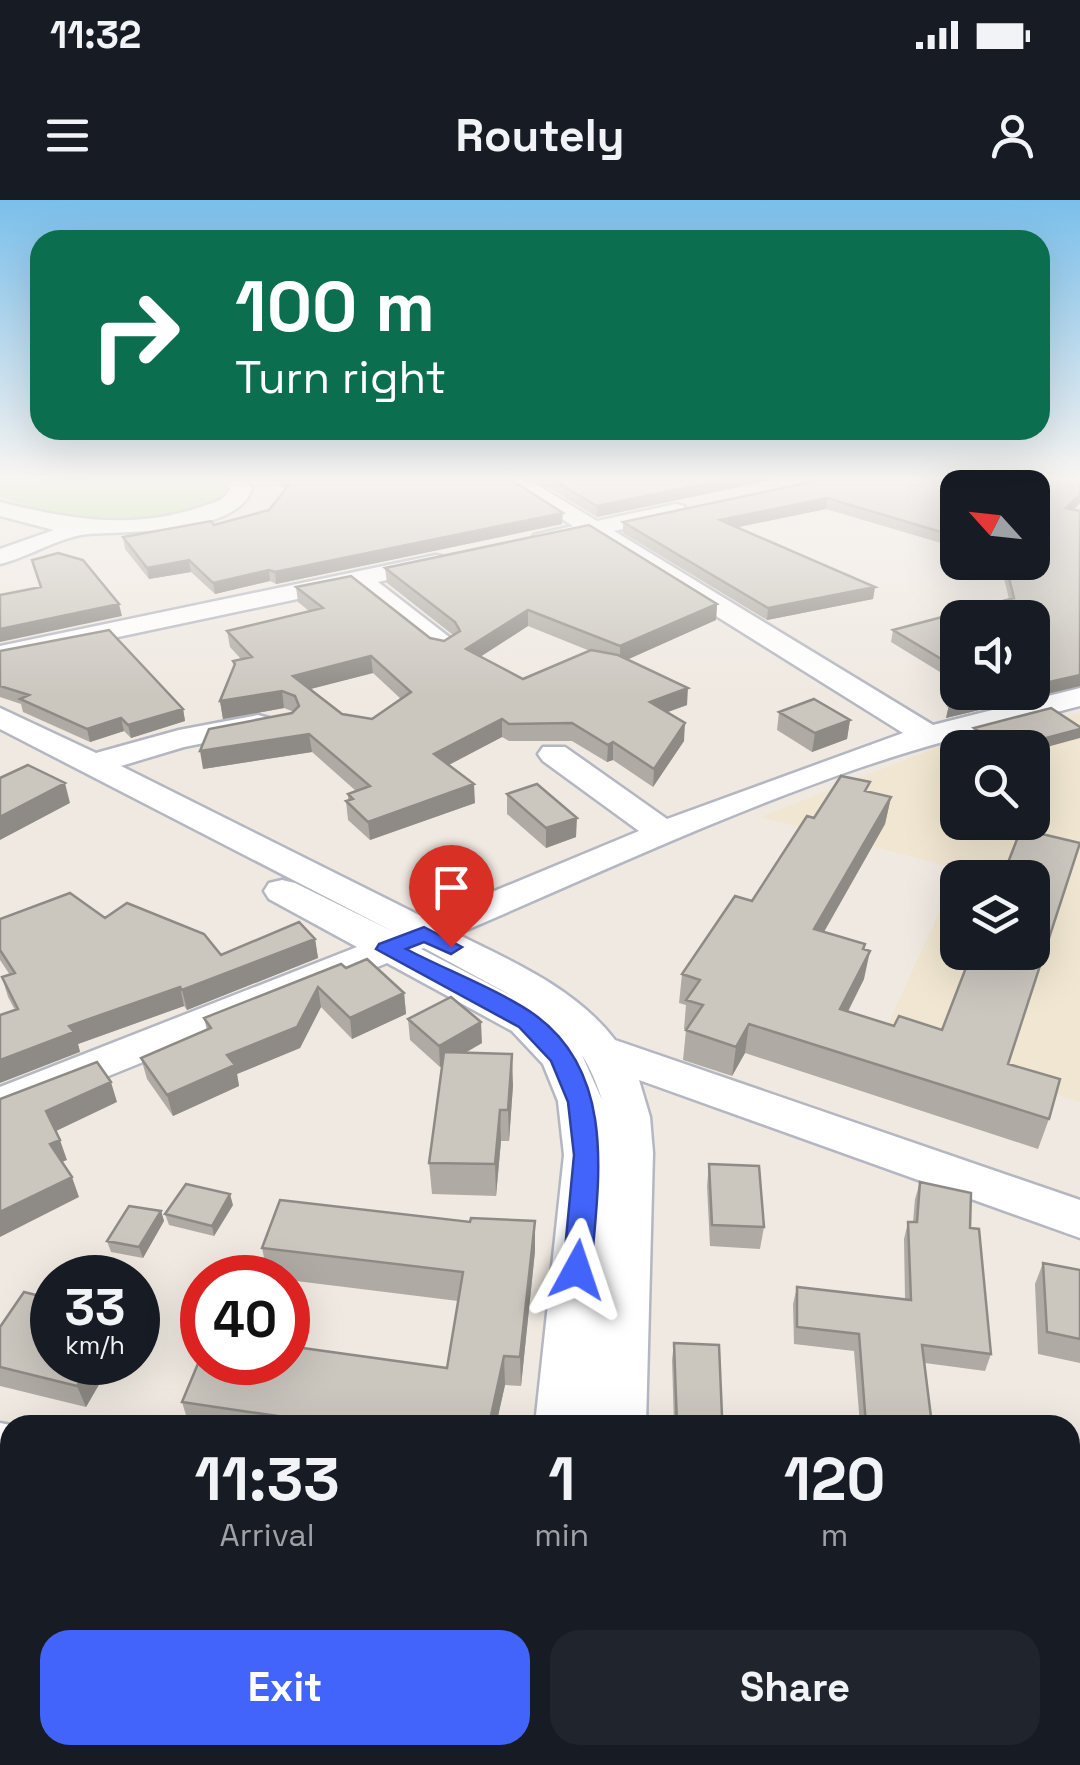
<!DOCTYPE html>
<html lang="en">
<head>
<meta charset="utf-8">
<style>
  :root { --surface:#171b24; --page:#20242c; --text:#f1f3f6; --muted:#9ea1a6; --accent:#4264fb }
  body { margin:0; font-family:"Space Grotesk",sans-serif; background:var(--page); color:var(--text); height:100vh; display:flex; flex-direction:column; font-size:38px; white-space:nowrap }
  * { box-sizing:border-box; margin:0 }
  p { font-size:32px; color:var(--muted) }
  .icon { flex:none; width:55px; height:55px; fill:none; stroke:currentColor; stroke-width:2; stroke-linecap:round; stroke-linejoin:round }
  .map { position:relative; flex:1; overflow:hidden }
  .sheet { position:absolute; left:0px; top:1215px; width:1080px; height:350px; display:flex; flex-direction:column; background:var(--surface); border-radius:30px 30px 0 0; box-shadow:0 10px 40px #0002 }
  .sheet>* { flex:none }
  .banner { position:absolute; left:30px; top:30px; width:1020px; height:210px; border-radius:30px; box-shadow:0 10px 40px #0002; background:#0b6e4f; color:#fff; overflow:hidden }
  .needle { width:65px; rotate:297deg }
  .tools { position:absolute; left:940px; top:270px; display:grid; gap:20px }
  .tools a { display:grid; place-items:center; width:110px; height:110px; border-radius:20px; background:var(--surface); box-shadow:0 10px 40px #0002; font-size:50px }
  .speed { position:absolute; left:30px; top:1055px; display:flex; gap:20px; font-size:50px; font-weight:700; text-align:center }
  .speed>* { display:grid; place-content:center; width:130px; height:130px; border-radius:50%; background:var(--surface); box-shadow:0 10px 40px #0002; line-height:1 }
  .speed small { font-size:25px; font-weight:400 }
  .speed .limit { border:15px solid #d22; background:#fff; color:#111 }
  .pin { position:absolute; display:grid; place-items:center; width:85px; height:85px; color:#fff; margin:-102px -42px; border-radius:50% 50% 50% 0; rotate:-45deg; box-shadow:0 0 10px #0007 }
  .pin .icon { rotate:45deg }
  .me { position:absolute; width:110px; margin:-55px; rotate:5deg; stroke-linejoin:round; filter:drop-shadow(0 0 8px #0008) }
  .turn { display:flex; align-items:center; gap:35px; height:210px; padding:0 40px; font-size:45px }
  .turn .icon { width:130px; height:130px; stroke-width:2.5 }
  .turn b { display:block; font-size:70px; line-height:85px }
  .eta { display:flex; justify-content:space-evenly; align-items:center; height:170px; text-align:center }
  .eta b { font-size:60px; font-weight:600; line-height:70px }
  .cta { display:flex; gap:20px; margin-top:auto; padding:20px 40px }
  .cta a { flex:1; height:115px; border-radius:30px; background:var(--accent); color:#fff; font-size:40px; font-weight:600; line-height:115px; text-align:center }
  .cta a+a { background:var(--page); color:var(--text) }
  .status { display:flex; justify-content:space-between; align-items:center; height:70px; padding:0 50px; background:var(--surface); direction:ltr }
  .status svg { height:28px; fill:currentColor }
  header { display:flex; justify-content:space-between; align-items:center; height:130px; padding:0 40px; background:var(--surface); font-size:45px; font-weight:600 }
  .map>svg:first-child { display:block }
</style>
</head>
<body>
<div class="status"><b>11:32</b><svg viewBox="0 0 49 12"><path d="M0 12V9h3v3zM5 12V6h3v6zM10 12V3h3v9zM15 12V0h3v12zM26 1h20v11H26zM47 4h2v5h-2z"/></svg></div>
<header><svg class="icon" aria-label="menu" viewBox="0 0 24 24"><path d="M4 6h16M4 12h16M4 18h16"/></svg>Routely<svg class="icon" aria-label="person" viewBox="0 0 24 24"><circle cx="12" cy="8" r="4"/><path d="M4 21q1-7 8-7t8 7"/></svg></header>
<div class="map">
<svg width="1080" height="1565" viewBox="0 0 1080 1565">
  <rect width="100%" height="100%" fill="#efe9e1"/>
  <path fill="#f0e6d1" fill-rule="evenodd" d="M 1080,513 L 1080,902 L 881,839 L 959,669 L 761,617 L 930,550 L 932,544 L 965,545 ZM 958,548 L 1032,548 L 1032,622 L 958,622 ZM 958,678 L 1032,678 L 1032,752 L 958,752 Z"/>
  <path fill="#b6e59e" d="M 0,277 L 222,277 L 234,291 L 228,300 C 136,331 94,331 1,297 Z
    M 1070,1483 L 1080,1484 L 1080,1565 L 756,1565 L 755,1555 L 822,1555 L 828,1561 L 834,1555 L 1070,1555 Z"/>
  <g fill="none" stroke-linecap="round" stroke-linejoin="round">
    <defs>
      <path id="minor" d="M 220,277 L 243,277 L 252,288 C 239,335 127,331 88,334 C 59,337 29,357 0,364 L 0,349 L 54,330 L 0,316 L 0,302 C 67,319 131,330 198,308 C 211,303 224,302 230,289 Z
        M 498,277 L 524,277 L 597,321 L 676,304 L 684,306 L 687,311 L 684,316 L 614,331 L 933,525 L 1080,488 L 1080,506 C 1006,525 932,543 859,568 C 722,615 591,677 457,734 C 514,762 576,789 615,840 L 1080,1000 L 1080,1038 L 639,880 L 650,917 L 653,953 L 646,1225 L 535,1225 L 564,955 L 558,901 L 543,864 L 512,831 L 387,763 L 0,920 L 0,887 L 357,747 L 269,699 L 264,691 L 269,683 L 282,680 L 295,683 L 394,732 L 0,529 L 0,508 L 96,553 L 179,530 L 258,515 L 269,518 L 273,524 L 269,530 L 184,547 L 121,566 L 427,719 L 639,631 L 543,561 L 538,554 L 543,547 L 565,547 L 667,619 L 903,533 L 590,337 L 542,347 L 534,345 L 530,340 L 534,335 L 573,326 ZM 424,748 L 514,797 L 421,749 ZM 582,855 C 591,869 597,884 602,900 Z
        M 436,355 L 445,357 L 448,362 L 445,367 L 378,382 L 453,440 L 457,446 L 443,454 L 433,452 L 354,387 L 0,462 L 0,446 Z
        M 0,1223 L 11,1225 L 10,1277 L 0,1275 Z
        M 1070,1376 L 1080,1376 L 1080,1440 L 1070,1438 Z
        M 499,1555 L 634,1555 L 634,1565 L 498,1565 Z"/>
    </defs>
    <use href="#minor" stroke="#b4b7c1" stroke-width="5"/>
    <use href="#minor" fill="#fff" fill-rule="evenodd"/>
  </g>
  <path fill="#afaba4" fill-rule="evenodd" d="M 272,277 L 507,277 L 562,324 L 276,384 L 270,381 L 215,394 L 191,372 L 149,379 L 125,349 L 123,337 L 214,325 L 269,310 L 285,290 Z
    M 531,277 L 786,277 L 597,317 Z
    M 834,277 L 1080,277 L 1080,303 L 1073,309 L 1080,311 L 1080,486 L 946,518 L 949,505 L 958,489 L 958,492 L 1032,492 L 1032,418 L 958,418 L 958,483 L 891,442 L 893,430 L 1009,399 L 1000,362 L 1032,362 L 1032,288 L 958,288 L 958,348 L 826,309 L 737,327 L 875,387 L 873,399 L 767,420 L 623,333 L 623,322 Z
    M 385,368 L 717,404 L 716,420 L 627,459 L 687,505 L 667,512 L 684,541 L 653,587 L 613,560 L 607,562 L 572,541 L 509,541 L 502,537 L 449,565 L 475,603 L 370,640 L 348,620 L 346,601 L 348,601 L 348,594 L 356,591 L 312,552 L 203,569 L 294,512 L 284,508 L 223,519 L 220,501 L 234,468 L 233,461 L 241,459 L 230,447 L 227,431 L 309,411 L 298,402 L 296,387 L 430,438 L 444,441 L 453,435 L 387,383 ZM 528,426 L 590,451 L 523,479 L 480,457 ZM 373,473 L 401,499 L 372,519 L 342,514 L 310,489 Z
    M 0,451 L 183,509 L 185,521 L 131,538 L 124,531 L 90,542 L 23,512 L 21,504 L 0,497 Z
    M 1051,508 L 1032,548 L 987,548 L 972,538 L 974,528 Z
    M 779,512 L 850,520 L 847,539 L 812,552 L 777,530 Z
    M 868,592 L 891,597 L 885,624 L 824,732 L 865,744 L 864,779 L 848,812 L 1008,864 L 1049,919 L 1038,949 L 745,853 L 732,876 L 683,860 L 686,830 L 684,829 L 686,805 L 679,803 L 682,774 L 752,701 L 814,618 Z
    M 507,594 L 576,637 L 546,648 L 507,614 Z
    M 105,718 L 221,755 L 315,739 L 318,758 L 187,810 L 184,806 L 78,844 L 80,852 L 15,810 L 8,797 L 2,777 L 10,775 L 0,760 L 0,719 Z
    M 346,768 L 404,793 L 406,814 L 352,839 L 321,807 L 300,848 L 237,874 L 239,886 L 173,916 L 147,879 L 141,858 L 207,830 L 204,818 Z
    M 408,819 L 482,843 L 465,853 L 513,885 L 509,941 L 501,941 L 496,996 L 432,994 L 429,963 L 442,866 L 440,867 L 410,840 Z
    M 709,964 L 764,1027 L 760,1049 L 710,1046 L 707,986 Z
    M 920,982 L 970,1028 L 991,1154 L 985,1171 L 925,1163 L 932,1225 L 860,1225 L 854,1151 L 794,1144 L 793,1104 L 797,1087 L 905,1099 L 904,1039 L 908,1022 L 913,1022 L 915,999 Z
    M 233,1005 L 214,1036 L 169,1025 L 165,1014 Z
    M 161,1011 L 164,1021 L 143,1058 L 111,1052 L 107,1041 Z
    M 535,1021 L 535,1051 L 521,1186 L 505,1185 L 496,1225 L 189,1225 L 182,1202 L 447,1168 L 458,1101 L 288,1080 L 288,1078 L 268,1077 L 262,1048 L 470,1022 Z
    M 1043,1063 L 1080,1070 L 1080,1163 L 1038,1154 L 1035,1084 Z
    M 0,1127 L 52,1162 L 112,1162 L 86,1207 L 0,1186 Z
    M 674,1143 L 722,1216 L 787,1225 L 674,1225 L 672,1160 Z
    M 1080,1251 L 1080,1315 L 1072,1266 Z
    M 0,1297 L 10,1555 L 64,1555 L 58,1565 L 0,1565 Z"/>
  <path fill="#8e8b86" d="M 738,277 L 786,277 L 597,317 L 597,306 Z
    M 1080,295 L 1080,303 L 1064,319 L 1066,308 Z
    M 827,298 L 826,309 L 719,331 L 720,320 Z
    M 563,313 L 562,324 L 276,384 L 275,372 Z
    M 189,360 L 191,372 L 149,379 L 147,368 Z
    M 269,370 L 270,381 L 215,394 L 213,383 Z
    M 875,387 L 873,399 L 767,420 L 768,408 Z
    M 119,404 L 122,416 L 0,442 L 0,429 Z
    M 717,404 L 716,420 L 620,463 L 620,446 Z
    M 528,410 L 528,426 L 466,466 L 466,449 Z
    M 371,456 L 373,473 L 295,493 L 293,476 Z
    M 1080,475 L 1080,486 L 946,518 L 949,505 L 1003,492 L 1032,492 L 1032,486 Z
    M 688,488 L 687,505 L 649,519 L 650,502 Z
    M 282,491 L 284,508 L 223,519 L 220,501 Z
    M 183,509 L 185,521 L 131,538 L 128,525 Z
    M 121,518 L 124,531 L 90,542 L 87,529 Z
    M 502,519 L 502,537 L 435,572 L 434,554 Z
    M 850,520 L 847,539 L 812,552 L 815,533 Z
    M 685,523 L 684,541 L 653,587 L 654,569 Z
    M 1080,529 L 1080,538 L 1032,551 L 1032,548 L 1030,548 L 1031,542 Z
    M 309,534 L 312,552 L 203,569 L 200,551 Z
    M 1028,539 L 1025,548 L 1001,548 L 1002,546 Z
    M 613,542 L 613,560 L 607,562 L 608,545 Z
    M 65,583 L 70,603 L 0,640 L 0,617 Z
    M 474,584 L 475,603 L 370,640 L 368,622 Z
    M 891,597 L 885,624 L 809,758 L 814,729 Z
    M 577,618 L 576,637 L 546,648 L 546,628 Z
    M 315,739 L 318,758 L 187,810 L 182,790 Z
    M 865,744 L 859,771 L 870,751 L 864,779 L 834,838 L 840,809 Z
    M 180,787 L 184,806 L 78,844 L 80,852 L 0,883 L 0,860 L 69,826 Z
    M 318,787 L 321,807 L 300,848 L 237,874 L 239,886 L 173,916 L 167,895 L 227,855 Z
    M 404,793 L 406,814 L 352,839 L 350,818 Z
    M 481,822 L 482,843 L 440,867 L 439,846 Z
    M 749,824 L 745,853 L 732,876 L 736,847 Z
    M 512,854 L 513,885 L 509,941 L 508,910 Z
    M 111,882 L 117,902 L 54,932 L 46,911 Z
    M 500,910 L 501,941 L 496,996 L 495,964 Z
    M 60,940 L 67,960 L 57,964 L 50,944 Z
    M 72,977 L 79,997 L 0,1037 L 0,1012 Z
    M 230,994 L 233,1005 L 214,1036 L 212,1026 Z
    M 161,1011 L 164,1021 L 143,1058 L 139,1047 Z
    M 535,1021 L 535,1051 L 521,1186 L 520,1157 Z
    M 504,1156 L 505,1185 L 496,1225 L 489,1225 Z
    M 92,1162 L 112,1162 L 86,1207 L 77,1186 Z
    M 10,1394 L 10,1430 L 0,1434 L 0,1409 Z
    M 43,1555 L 64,1555 L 58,1565 L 37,1565 Z"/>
  <path fill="#cbc7bf" stroke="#8e8b86" stroke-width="2.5" fill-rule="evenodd" d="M 281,277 L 507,277 L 563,313 L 275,372 L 269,370 L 213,383 L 189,360 L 147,368 L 123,337 L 211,321 L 214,325 L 269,310 L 289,285 Z
    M 548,277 L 738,277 L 597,306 Z
    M 834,277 L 1080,277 L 1080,295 L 1066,308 L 1080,311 L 1080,475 L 1032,486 L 1032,418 L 958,418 L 958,469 L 893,430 L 1014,398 L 1005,362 L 1032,362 L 1032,288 L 958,288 L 958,337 L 827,298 L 720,320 L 875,387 L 768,408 L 623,322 Z
    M 589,325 L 717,404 L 620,446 L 528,410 L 466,449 L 523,479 L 591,450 L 618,455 L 688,488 L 650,502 L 685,523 L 654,569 L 613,542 L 608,545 L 572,523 L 509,524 L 502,519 L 434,554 L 474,584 L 368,622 L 346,601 L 353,599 L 348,594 L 370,586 L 309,534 L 200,551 L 209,529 L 292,513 L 299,506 L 295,496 L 282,491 L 220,501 L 235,464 L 233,461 L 252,457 L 227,431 L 323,408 L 296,387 L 351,376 L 430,438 L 444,441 L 460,431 L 455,422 L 385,368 ZM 371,456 L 411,492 L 372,519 L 342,514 L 293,476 Z
    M 58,353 L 83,360 L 119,404 L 0,429 L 0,395 L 41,387 L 32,360 Z
    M 109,430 L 183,509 L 128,525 L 121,518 L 87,529 L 20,499 L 29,495 L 0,486 L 0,451 Z
    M 958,489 L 958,492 L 1003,492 L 949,505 Z
    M 814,499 L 850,520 L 815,533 L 779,512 Z
    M 1051,508 L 1080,527 L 1080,529 L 1031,542 L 1028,539 L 1002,546 L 974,528 Z
    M 28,565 L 65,583 L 0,617 L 0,578 Z
    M 841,576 L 870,582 L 865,591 L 891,597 L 814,729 L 865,744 L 863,749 L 870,751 L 840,809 L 894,826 L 899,816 L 942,830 L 972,752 L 1032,752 L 1032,678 L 1002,678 L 1021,629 L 1080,643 L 1008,864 L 1060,879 L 1049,919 L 749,824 L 736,847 L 686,830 L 703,805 L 686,800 L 700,780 L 682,774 L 735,696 L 752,701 L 807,616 L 814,618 Z
    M 537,584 L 577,618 L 546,628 L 507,594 Z
    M 70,693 L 105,718 L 127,703 L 204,734 L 221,755 L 299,722 L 315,739 L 182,790 L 180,787 L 69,826 L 74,832 L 0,860 L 0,815 L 18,809 L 2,777 L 15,773 L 0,750 L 0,719 Z
    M 367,759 L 404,793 L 350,818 L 318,787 L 297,827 L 227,855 L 235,865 L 167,895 L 141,858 L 211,828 L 204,818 L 341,764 L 346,768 Z
    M 451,797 L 481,822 L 439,846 L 408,819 Z
    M 444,852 L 512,854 L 508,910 L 500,910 L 495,964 L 429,963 Z
    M 97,862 L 111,882 L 46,911 L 60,940 L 50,944 L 72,977 L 0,1012 L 0,899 Z
    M 709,964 L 759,966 L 764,1027 L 712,1025 Z
    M 920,982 L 971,993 L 970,1028 L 979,1029 L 991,1154 L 922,1145 L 932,1225 L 866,1225 L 859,1134 L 797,1127 L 797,1087 L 911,1100 L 908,1022 L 917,1022 Z
    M 186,984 L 230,994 L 212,1026 L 165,1014 Z
    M 280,1000 L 470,1022 L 471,1018 L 535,1021 L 520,1157 L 504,1156 L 489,1225 L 338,1225 L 182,1202 L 202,1154 L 202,1162 L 288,1162 L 288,1146 L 447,1168 L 463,1072 L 262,1048 Z
    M 129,1006 L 161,1011 L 139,1047 L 107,1041 Z
    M 1043,1063 L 1080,1070 L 1080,1139 L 1047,1132 Z
    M 24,1092 L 52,1099 L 52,1162 L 92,1162 L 77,1186 L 0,1167 L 0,1127 Z
    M 674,1143 L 719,1145 L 722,1216 L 787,1225 L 677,1225 Z
    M 0,1297 L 10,1301 L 10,1394 L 0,1409 Z
    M 0,1424 L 10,1428 L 10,1555 L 43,1555 L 37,1565 L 16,1565 L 0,1558 Z"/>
  <linearGradient id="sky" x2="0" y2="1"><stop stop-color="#7abfeb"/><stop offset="0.56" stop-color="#f8f5f2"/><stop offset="1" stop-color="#f8f5f2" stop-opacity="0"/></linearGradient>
  <rect width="1080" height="496" fill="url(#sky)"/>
  <path fill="#4264fb" stroke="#2b41a3" stroke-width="2.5" d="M 424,727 L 462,747 L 451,754 L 424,742 L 406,749 C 444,769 501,791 535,815 C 618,875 598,984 591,1070 L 587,1079 L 577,1082 L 567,1079 L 563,1070 L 574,955 L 568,902 L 551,861 L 519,827 L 376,749 L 379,744 Z"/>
</svg>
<div class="tools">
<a><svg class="needle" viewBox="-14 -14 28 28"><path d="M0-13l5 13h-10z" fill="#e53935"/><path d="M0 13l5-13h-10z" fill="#9ea1a6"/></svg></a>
<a><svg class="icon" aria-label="sound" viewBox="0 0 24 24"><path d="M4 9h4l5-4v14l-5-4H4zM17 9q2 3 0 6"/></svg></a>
<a><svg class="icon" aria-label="search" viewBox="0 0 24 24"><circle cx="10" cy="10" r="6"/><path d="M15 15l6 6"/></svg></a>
<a><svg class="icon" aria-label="layers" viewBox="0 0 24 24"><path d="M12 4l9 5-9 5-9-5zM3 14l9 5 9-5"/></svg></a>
</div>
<div class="speed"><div>33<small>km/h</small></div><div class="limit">40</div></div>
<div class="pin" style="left:451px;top:747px;background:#d93025"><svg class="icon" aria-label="arrive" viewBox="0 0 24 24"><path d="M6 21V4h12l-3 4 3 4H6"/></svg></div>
<svg class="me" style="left:577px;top:1070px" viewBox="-20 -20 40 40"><path d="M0-17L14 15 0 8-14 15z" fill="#4264fb" stroke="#fff" stroke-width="4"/></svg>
<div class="banner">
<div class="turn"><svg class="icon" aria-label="right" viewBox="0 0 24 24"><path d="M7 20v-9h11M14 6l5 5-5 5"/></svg><div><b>100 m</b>Turn right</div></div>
</div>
<section class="sheet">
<div class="eta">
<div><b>11:33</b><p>Arrival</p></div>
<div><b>1</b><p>min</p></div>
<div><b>120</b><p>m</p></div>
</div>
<div class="cta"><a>Exit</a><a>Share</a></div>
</section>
</div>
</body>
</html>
